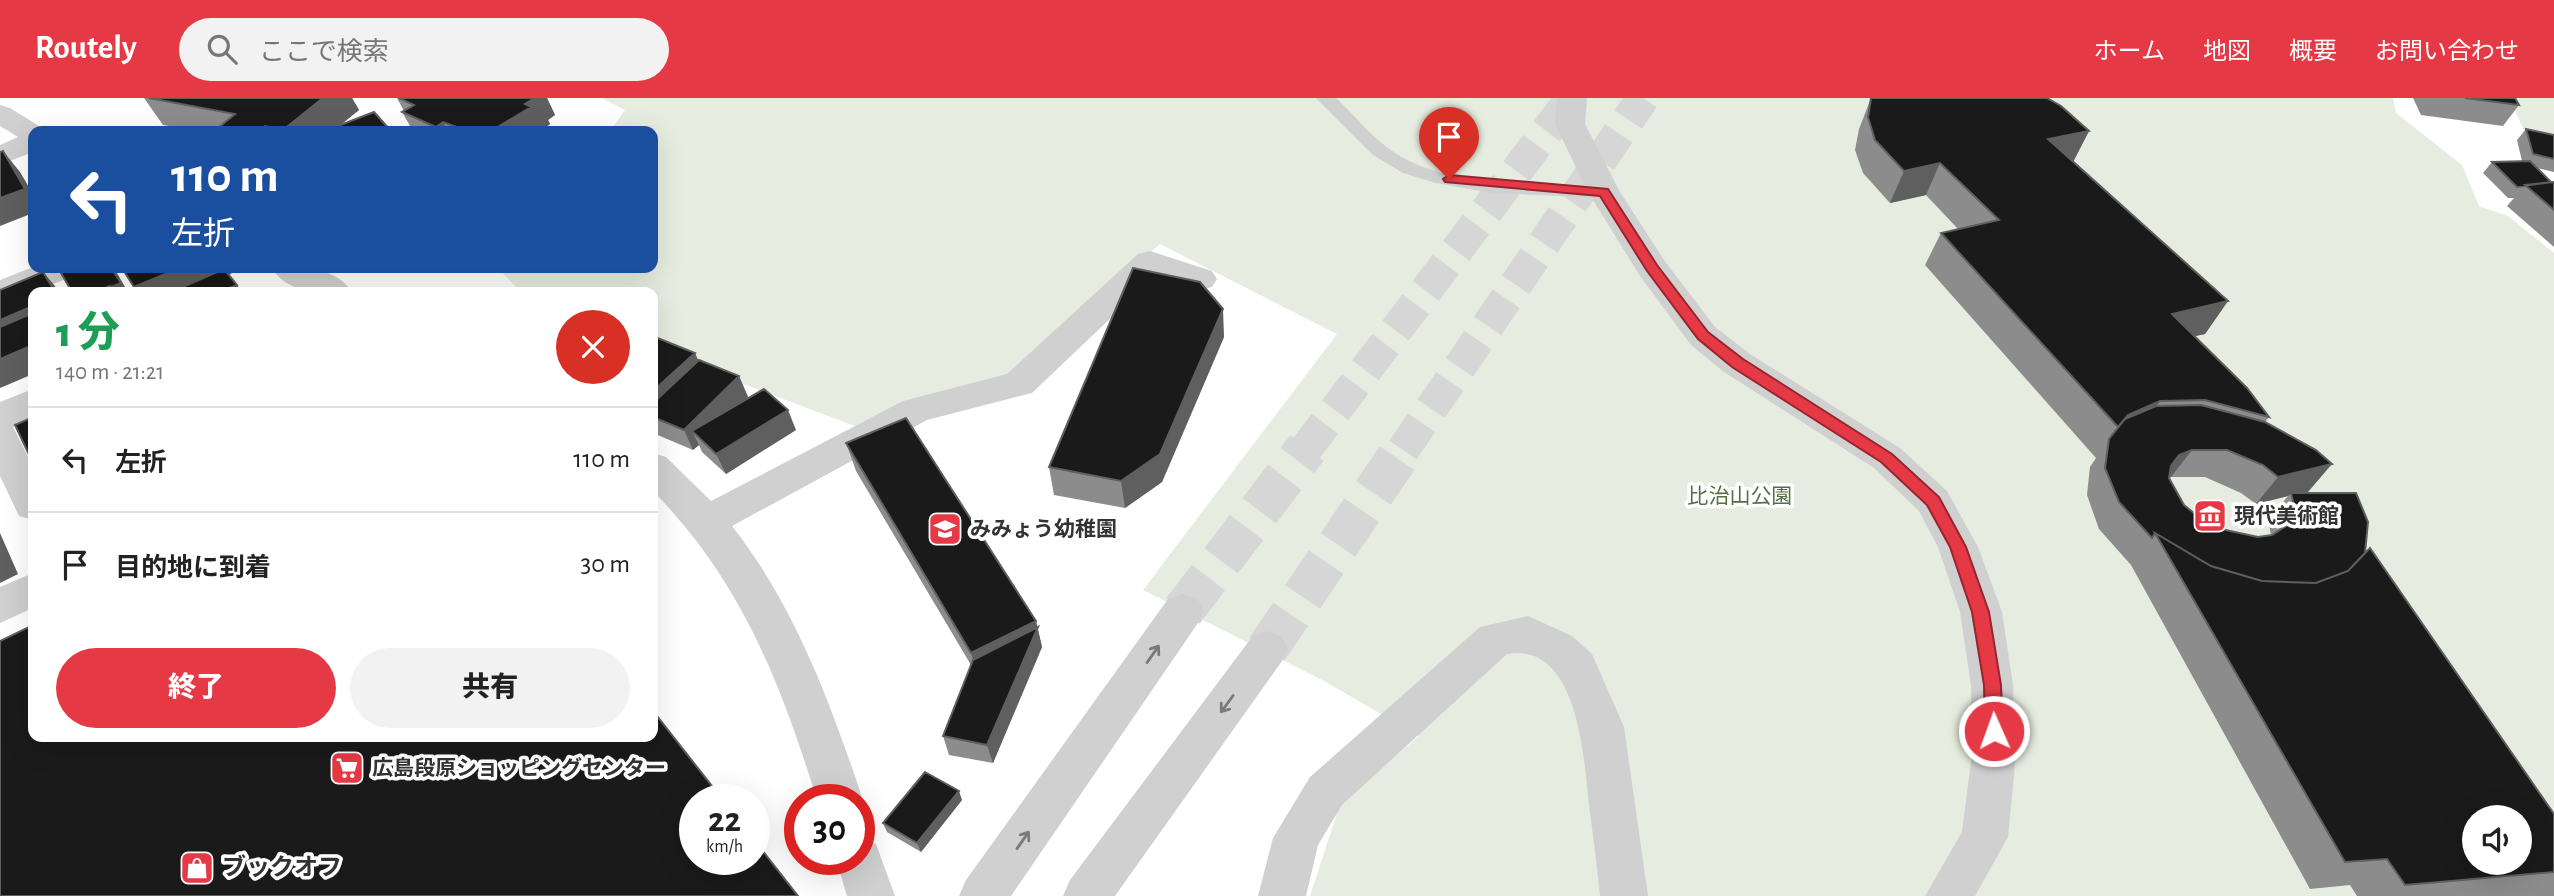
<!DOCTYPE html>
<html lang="ja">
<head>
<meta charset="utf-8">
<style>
  :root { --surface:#fff; --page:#f2f2f2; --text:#222; --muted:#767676; --line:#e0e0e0; --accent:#e63946 }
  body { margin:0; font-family:"Alegreya Sans","Noto Sans JP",sans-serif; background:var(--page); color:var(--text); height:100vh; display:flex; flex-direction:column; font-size:26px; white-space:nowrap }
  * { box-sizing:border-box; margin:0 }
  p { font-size:23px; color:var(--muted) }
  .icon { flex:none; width:38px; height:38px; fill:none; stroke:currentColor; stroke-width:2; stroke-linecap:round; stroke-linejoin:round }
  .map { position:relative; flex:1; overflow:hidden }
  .sheet { position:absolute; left:28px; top:189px; width:630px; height:455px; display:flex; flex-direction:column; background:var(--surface); border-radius:14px; box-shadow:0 7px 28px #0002 }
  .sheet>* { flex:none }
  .guide { position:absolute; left:28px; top:28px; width:630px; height:147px; border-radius:14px; box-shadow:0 7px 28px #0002; background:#1a4fa0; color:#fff; overflow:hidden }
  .tools { position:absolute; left:2462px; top:707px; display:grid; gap:14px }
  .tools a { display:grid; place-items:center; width:70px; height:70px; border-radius:50%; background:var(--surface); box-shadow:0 7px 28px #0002; font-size:35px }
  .speed { position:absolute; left:679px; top:686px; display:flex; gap:14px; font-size:35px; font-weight:700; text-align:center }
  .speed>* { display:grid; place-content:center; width:91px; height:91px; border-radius:50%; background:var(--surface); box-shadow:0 7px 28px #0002; line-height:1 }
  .speed small { font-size:18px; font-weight:400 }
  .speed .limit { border:10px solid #d22; background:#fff; color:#111 }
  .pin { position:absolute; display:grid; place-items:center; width:60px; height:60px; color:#fff; margin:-72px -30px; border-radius:50% 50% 50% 0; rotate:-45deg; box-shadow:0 0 7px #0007 }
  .pin .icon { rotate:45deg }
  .me { position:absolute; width:77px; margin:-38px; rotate:358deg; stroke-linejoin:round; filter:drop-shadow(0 0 5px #0008) }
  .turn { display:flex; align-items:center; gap:24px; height:147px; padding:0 28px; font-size:32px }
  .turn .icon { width:91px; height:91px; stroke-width:2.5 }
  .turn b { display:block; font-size:49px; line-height:60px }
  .round { display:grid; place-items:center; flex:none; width:74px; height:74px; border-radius:37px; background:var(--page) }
  .overview { display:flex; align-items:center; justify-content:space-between; height:119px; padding:0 28px }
  h1 { font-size:42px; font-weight:800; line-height:52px; color:#1e9e55 }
  .primary-button { display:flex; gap:14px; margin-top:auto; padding:14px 28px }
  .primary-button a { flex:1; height:80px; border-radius:42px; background:var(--accent); color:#fff; font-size:28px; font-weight:800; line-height:80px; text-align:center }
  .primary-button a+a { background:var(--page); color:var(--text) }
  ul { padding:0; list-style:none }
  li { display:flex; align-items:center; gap:21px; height:105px; padding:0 28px; border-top:2px solid var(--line) }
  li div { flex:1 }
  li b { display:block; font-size:26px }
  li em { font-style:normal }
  header { display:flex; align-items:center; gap:42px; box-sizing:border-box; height:98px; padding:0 35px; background:var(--accent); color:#fff }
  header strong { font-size:33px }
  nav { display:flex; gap:38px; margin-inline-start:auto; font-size:24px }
  .search { width:490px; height:63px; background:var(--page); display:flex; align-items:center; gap:18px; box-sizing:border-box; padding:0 24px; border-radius:38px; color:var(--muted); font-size:26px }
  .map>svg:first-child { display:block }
</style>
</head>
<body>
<header>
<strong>Routely</strong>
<div class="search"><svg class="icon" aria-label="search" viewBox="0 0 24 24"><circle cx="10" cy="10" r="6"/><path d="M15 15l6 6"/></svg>ここで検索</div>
<nav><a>ホーム</a><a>地図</a><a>概要</a><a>お問い合わせ</a></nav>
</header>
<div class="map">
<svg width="2554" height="798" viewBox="0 0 2554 798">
  <rect width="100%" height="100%" fill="#fff"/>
  <path fill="#e6ecdf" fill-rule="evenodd" d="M 602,0 L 2393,0 L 2396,15 L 2462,67 L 2479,108 L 2508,118 L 2554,155 L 2554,798 L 1310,798 L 1340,706 L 1419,638 L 1324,583 L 1143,492 L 1337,236 L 1160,146 L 1008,280 L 906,304 L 855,328 L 653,252 L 653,194 L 521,194 L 498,170 L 653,170 L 653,33 L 610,33 L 625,12 ZM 2474,719 L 2520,719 L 2520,765 L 2474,765 Z
    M 2509,0 L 2554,0 L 2554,38 L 2524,32 Z"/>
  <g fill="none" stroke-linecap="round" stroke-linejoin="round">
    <path stroke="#d6d6d6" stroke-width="33" stroke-dasharray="33 17" stroke-linecap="butt" d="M 1305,352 L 1572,0
      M 1403,352 L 1643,0"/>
    <path stroke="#d6d6d6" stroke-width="42" stroke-dasharray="42 21" stroke-linecap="butt" d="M 1183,513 L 1307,350
      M 1267,551 L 1404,350"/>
    <path fill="#d0d0d0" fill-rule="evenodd" d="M 1316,0 L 1336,0 C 1355,18 1372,40 1395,55 C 1454,92 1537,85 1604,88 L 1614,94 L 1604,100 L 1492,95 L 1436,85 L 1403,75 L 1373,57 Z"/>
    <path fill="#d0d0d0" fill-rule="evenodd" d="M 1557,0 L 1587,0 L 1585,26 L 1620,94 L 1664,162 L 1715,229 L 1750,256 L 1900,350 L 1947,393 L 1978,449 L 2002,514 L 2013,587 L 2016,656 L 2008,739 L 1975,798 L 1925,798 L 1962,734 L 1972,656 L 1971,587 L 1960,514 L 1938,449 L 1919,413 L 1874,370 L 1724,274 L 1691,247 L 1640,178 L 1588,94 L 1555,26 Z
      M 0,7 L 10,10 L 47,33 L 33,33 L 33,54 L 0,67 L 0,47 L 18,39 L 0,28 Z
      M 1150,153 L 1212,173 L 1217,181 L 1212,189 L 1200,192 L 1155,178 L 1032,295 L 927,322 L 732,428 C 795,508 831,606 863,702 L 859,710 L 859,702 L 817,702 C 780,583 741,483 653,393 L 653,355 L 666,359 L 711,403 L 903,303 L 1007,276 L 1138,156 Z
      M 33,169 L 79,170 L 74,178 L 0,206 L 0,182 Z
      M 272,170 C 299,170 335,167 352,194 C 325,195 287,197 272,170 Z
      M 33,291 L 33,319 L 13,329 L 33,369 L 33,422 L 19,418 L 0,378 L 0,304 Z
      M 33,475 L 33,510 L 0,525 L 0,489 Z
      M 1528,518 L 1572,538 L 1592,556 L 1624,629 L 1648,798 L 1600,798 C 1597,768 1593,737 1589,707 C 1584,659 1578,543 1507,556 L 1342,707 L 1318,747 L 1306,798 L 1258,798 L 1273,740 L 1310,679 L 1480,529 Z
      M 859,739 L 876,746 L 895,798 L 847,798 L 836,761 L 859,761 Z"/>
    <path fill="#d0d0d0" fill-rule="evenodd" d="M 1183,496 L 1198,501 L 1204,513 L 1198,525 L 1011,798 L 959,798 L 966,782 L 1168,501 Z
      M 1267,533 L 1282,539 L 1288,551 L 1282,563 L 1115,798 L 1063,798 L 1070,782 L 1252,539 Z"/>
  </g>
  <path fill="#8c8c8c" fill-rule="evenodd" d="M 144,0 L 352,0 L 359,12 L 340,27 L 391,33 L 197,33 L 163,27 Z
    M 397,0 L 547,0 L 555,17 L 548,22 L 550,26 L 542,32 L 542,33 L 413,33 L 402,14 L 404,13 Z
    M 1871,0 L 2089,33 L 2073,64 L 2228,203 L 2205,236 L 2195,238 L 2269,319 L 2265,324 L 2308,394 L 2302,395 L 2365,455 L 2554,716 L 2554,798 L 2357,798 L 2350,787 L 2310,791 L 2131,467 L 2099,431 L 2087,397 L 2090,369 L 2096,360 L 1925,167 L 1941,135 L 1958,131 L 1926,97 L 1890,105 L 1863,75 L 1855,52 L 1859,31 ZM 2171,379 L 2205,379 L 2241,395 L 2256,406 L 2288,398 L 2268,422 L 2271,437 L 2258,439 L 2221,431 L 2200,420 L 2184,407 L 2169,380 Z
    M 2413,0 L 2515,0 L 2519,7 L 2503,28 L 2421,17 Z
    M 2526,31 L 2554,37 L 2554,74 L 2537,70 L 2551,84 L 2554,84 L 2554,149 L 2507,108 L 2514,100 L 2508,100 L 2483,75 L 2492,64 L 2522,63 L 2517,42 Z
    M 1224,239 L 1162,384 L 1125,410 L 1054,397 L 1049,369 Z
    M 653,241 L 695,255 L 698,263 L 739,278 L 748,299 L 745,302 L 796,332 L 726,376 L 702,354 L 699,347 L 693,352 L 653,335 Z
    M 846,345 L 1036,523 L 1042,549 L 993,665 L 949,657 L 943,638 L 971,567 L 856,373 Z
    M 962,702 L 921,754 L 887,734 L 883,725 Z"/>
  <path fill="#5f5f5f" d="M 323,0 L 352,0 L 359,12 L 333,33 L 284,33 L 283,32 Z
    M 534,0 L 547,0 L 555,17 L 548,22 L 550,26 L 542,32 L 542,33 L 491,33 Z
    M 443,24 L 448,33 L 439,33 L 436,29 Z
    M 265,28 L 268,33 L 258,33 Z
    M 2089,33 L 2072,66 L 2048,41 Z
    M 3,53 L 20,74 L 33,96 L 33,115 L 0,128 L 0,100 Z
    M 1940,65 L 1926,97 L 1890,105 L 1904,73 Z
    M 111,170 L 114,170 L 128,194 L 100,194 Z
    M 180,170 L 242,170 L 242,171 L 187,194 L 138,194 L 134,189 Z
    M 43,174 L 60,194 L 55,194 Z
    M 237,187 L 242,194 L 220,194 Z
    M 2228,203 L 2205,236 L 2150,248 L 2172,216 Z
    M 33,208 L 33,237 L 0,251 L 0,222 Z
    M 1223,211 L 1224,239 L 1162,384 L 1125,410 L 1121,383 Z
    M 33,247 L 33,276 L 0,290 L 0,261 Z
    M 695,255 L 704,276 L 653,319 L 653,293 Z
    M 739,278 L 748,299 L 703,343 L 692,333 L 699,347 L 693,352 L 684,332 Z
    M 2160,303 L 2137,336 L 2109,343 L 2128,317 Z
    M 788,312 L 796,332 L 726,376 L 716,356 Z
    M 2192,352 L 2171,379 L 2158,385 L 2179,357 Z
    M 2332,366 L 2308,394 L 2292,398 L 2291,395 L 2288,398 L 2256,406 L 2278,379 Z
    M 0,435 L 18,476 L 0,485 Z
    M 1036,523 L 1042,549 L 993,665 L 987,647 L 979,581 L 971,555 Z
    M 959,693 L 962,702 L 921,754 L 917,745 Z"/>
  <path fill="#1a1a1a" stroke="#5f5f5f" stroke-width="2" fill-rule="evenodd" d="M 149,0 L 323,0 L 283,32 L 265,28 L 258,33 L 236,33 L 218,30 L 235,16 Z
    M 399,0 L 535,0 L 525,6 L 531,9 L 491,33 L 468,33 L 443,24 L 436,29 L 402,14 L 414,7 Z
    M 1871,0 L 2047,0 L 2061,8 L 2089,33 L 2048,41 L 2228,203 L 2172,216 L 2247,290 L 2269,319 L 2205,302 L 2160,303 L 2128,317 L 2118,329 L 1941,135 L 1999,122 L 1940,65 L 1904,73 L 1875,42 L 1868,19 Z
    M 2465,0 L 2515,0 L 2519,7 Z
    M 374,14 L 391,33 L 325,33 Z
    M 2526,31 L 2554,37 L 2554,61 L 2533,56 Z
    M 3,53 L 25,91 L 0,100 L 0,54 Z
    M 2530,63 L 2551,84 L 2517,89 L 2492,64 Z
    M 2554,84 L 2554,112 L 2525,87 Z
    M 75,170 L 111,170 L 121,185 L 111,189 L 110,188 L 94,194 L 72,194 L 61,175 Z
    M 122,170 L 180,170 L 134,189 Z
    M 1133,170 L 1200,184 L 1223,211 L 1160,356 L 1121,383 L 1049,369 Z
    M 224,171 L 237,187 L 220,194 L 171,194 Z
    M 43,174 L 55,194 L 33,194 L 33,208 L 0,222 L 0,192 Z
    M 110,188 L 114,194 L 94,194 Z
    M 28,217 L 33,229 L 33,247 L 0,261 L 0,229 Z
    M 655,239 L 695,255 L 653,293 L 653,241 Z
    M 699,262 L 739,278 L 684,332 L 653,319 L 653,305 Z
    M 764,291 L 788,312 L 716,356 L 692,333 Z
    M 2201,307 L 2265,324 L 2316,352 L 2332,366 L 2278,379 L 2263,367 L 2227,352 L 2192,352 L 2179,357 L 2171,368 L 2169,380 L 2184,407 L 2200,420 L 2221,431 L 2258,439 L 2272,437 L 2291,425 L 2296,416 L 2291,395 L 2356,395 L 2368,424 L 2365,455 L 2348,473 L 2316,485 L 2262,483 L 2211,468 L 2155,435 L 2152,440 L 2119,404 L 2105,370 L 2109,341 L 2125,321 L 2156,308 Z
    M 33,319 L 33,365 L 15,327 Z
    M 906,320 L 1036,523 L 971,555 L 846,345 Z
    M 2155,435 L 2211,468 L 2262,483 L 2316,485 L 2348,473 L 2370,450 L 2554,716 L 2554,774 L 2405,787 L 2387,761 L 2345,764 ZM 2474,719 L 2520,719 L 2520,765 L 2474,765 Z
    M 33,527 L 33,639 L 653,639 L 653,613 L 723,702 L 695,702 L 695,761 L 754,761 L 754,742 L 798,798 L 0,798 L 0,543 Z
    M 1038,529 L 987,647 L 943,638 L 973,562 Z
    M 925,674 L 959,693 L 917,745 L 883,725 Z"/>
  <defs><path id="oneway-shaft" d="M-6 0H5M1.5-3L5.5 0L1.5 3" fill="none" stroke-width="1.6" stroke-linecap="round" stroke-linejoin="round" transform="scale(1.75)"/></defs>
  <g stroke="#7a7a7a">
    <use href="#oneway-shaft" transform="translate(1153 556) rotate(-55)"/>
    <use href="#oneway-shaft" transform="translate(1227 606) rotate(126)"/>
    <use href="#oneway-shaft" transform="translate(1023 742) rotate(-55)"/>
  </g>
  <path fill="#e63946" stroke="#96252e" stroke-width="2" d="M 1449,77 L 1608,91 L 1657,167 L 1708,234 L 1743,261 L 1892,356 L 1939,399 L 1966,449 L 1989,514 L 2001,587 L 2003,633 L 2000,638 L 1987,638 L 1985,633 L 1984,587 L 1972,514 L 1950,449 L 1927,407 L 1881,364 L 1732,269 L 1698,241 L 1647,173 L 1600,98 L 1445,84 L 1443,81 Z"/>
  <defs>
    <symbol id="museum-square" viewBox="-11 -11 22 22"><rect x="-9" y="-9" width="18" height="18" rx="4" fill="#e63946" stroke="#fff"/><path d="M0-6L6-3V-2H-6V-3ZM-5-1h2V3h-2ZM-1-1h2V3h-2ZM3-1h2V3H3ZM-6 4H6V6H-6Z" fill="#fff"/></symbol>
    <symbol id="school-square" viewBox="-11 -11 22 22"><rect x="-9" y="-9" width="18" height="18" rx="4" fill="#e63946" stroke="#fff"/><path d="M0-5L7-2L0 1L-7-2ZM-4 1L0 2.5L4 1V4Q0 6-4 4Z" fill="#fff"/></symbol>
    <symbol id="supermarket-square" viewBox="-11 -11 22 22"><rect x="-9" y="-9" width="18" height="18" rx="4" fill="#e63946" stroke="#fff"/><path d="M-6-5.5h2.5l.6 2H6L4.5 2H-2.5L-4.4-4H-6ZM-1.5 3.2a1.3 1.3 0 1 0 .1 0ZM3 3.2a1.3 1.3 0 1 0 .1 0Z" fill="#fff"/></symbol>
    <symbol id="shop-square" viewBox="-11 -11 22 22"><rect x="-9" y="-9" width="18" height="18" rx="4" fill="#e63946" stroke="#fff"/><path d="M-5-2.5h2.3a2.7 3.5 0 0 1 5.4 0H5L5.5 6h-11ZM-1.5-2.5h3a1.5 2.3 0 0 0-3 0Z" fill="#fff"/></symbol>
  </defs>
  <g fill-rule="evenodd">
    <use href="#museum-square" x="2191" y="399" width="38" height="38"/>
    <use href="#school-square" x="926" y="412" width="38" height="38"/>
    <use href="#supermarket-square" x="328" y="651" width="38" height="38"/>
    <use href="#shop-square" x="178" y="751" width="38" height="38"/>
  </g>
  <g text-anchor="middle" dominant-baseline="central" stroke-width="7" stroke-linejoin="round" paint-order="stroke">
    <g font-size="21" fill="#56703f" stroke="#fff">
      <text x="1740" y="398">比治山公園</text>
    </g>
    <g font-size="21" font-weight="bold" fill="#333" stroke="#fff" text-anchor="start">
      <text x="2234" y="418">現代美術館</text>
      <text x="970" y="431">みみょう幼稚園</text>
      <text x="372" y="670">広島段原ショッピングセンター</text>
    </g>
    <g font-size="24" font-weight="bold" fill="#333" stroke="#fff" text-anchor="start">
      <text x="222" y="770">ブックオフ</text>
    </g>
  </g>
</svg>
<div class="tools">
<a><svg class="icon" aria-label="sound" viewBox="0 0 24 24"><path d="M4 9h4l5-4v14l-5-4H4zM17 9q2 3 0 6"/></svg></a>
</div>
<div class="speed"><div>22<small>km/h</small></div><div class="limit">30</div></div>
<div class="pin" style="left:1449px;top:81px;background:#d93025"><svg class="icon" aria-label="arrive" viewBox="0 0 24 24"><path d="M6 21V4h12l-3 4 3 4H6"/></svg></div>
<svg class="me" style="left:1994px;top:633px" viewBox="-20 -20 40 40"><circle r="17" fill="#e63946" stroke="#fff" stroke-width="3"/><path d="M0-11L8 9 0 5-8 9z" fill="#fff"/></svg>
<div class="guide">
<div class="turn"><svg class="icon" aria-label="left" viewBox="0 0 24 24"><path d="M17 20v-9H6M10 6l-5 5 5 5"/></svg><div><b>110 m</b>左折</div></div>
</div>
<section class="sheet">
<div class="overview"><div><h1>1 分</h1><p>140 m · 21:21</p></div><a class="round" style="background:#d93025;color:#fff"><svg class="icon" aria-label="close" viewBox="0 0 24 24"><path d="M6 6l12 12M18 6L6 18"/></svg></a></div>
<ul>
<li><svg class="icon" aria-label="left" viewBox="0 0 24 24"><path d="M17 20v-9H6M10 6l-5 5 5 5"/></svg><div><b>左折</b></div><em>110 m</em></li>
<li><svg class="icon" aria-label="arrive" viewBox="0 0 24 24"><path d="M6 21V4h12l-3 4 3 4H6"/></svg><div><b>目的地に到着</b></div><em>30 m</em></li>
</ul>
<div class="primary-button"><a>終了</a><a>共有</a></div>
</section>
</div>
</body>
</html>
